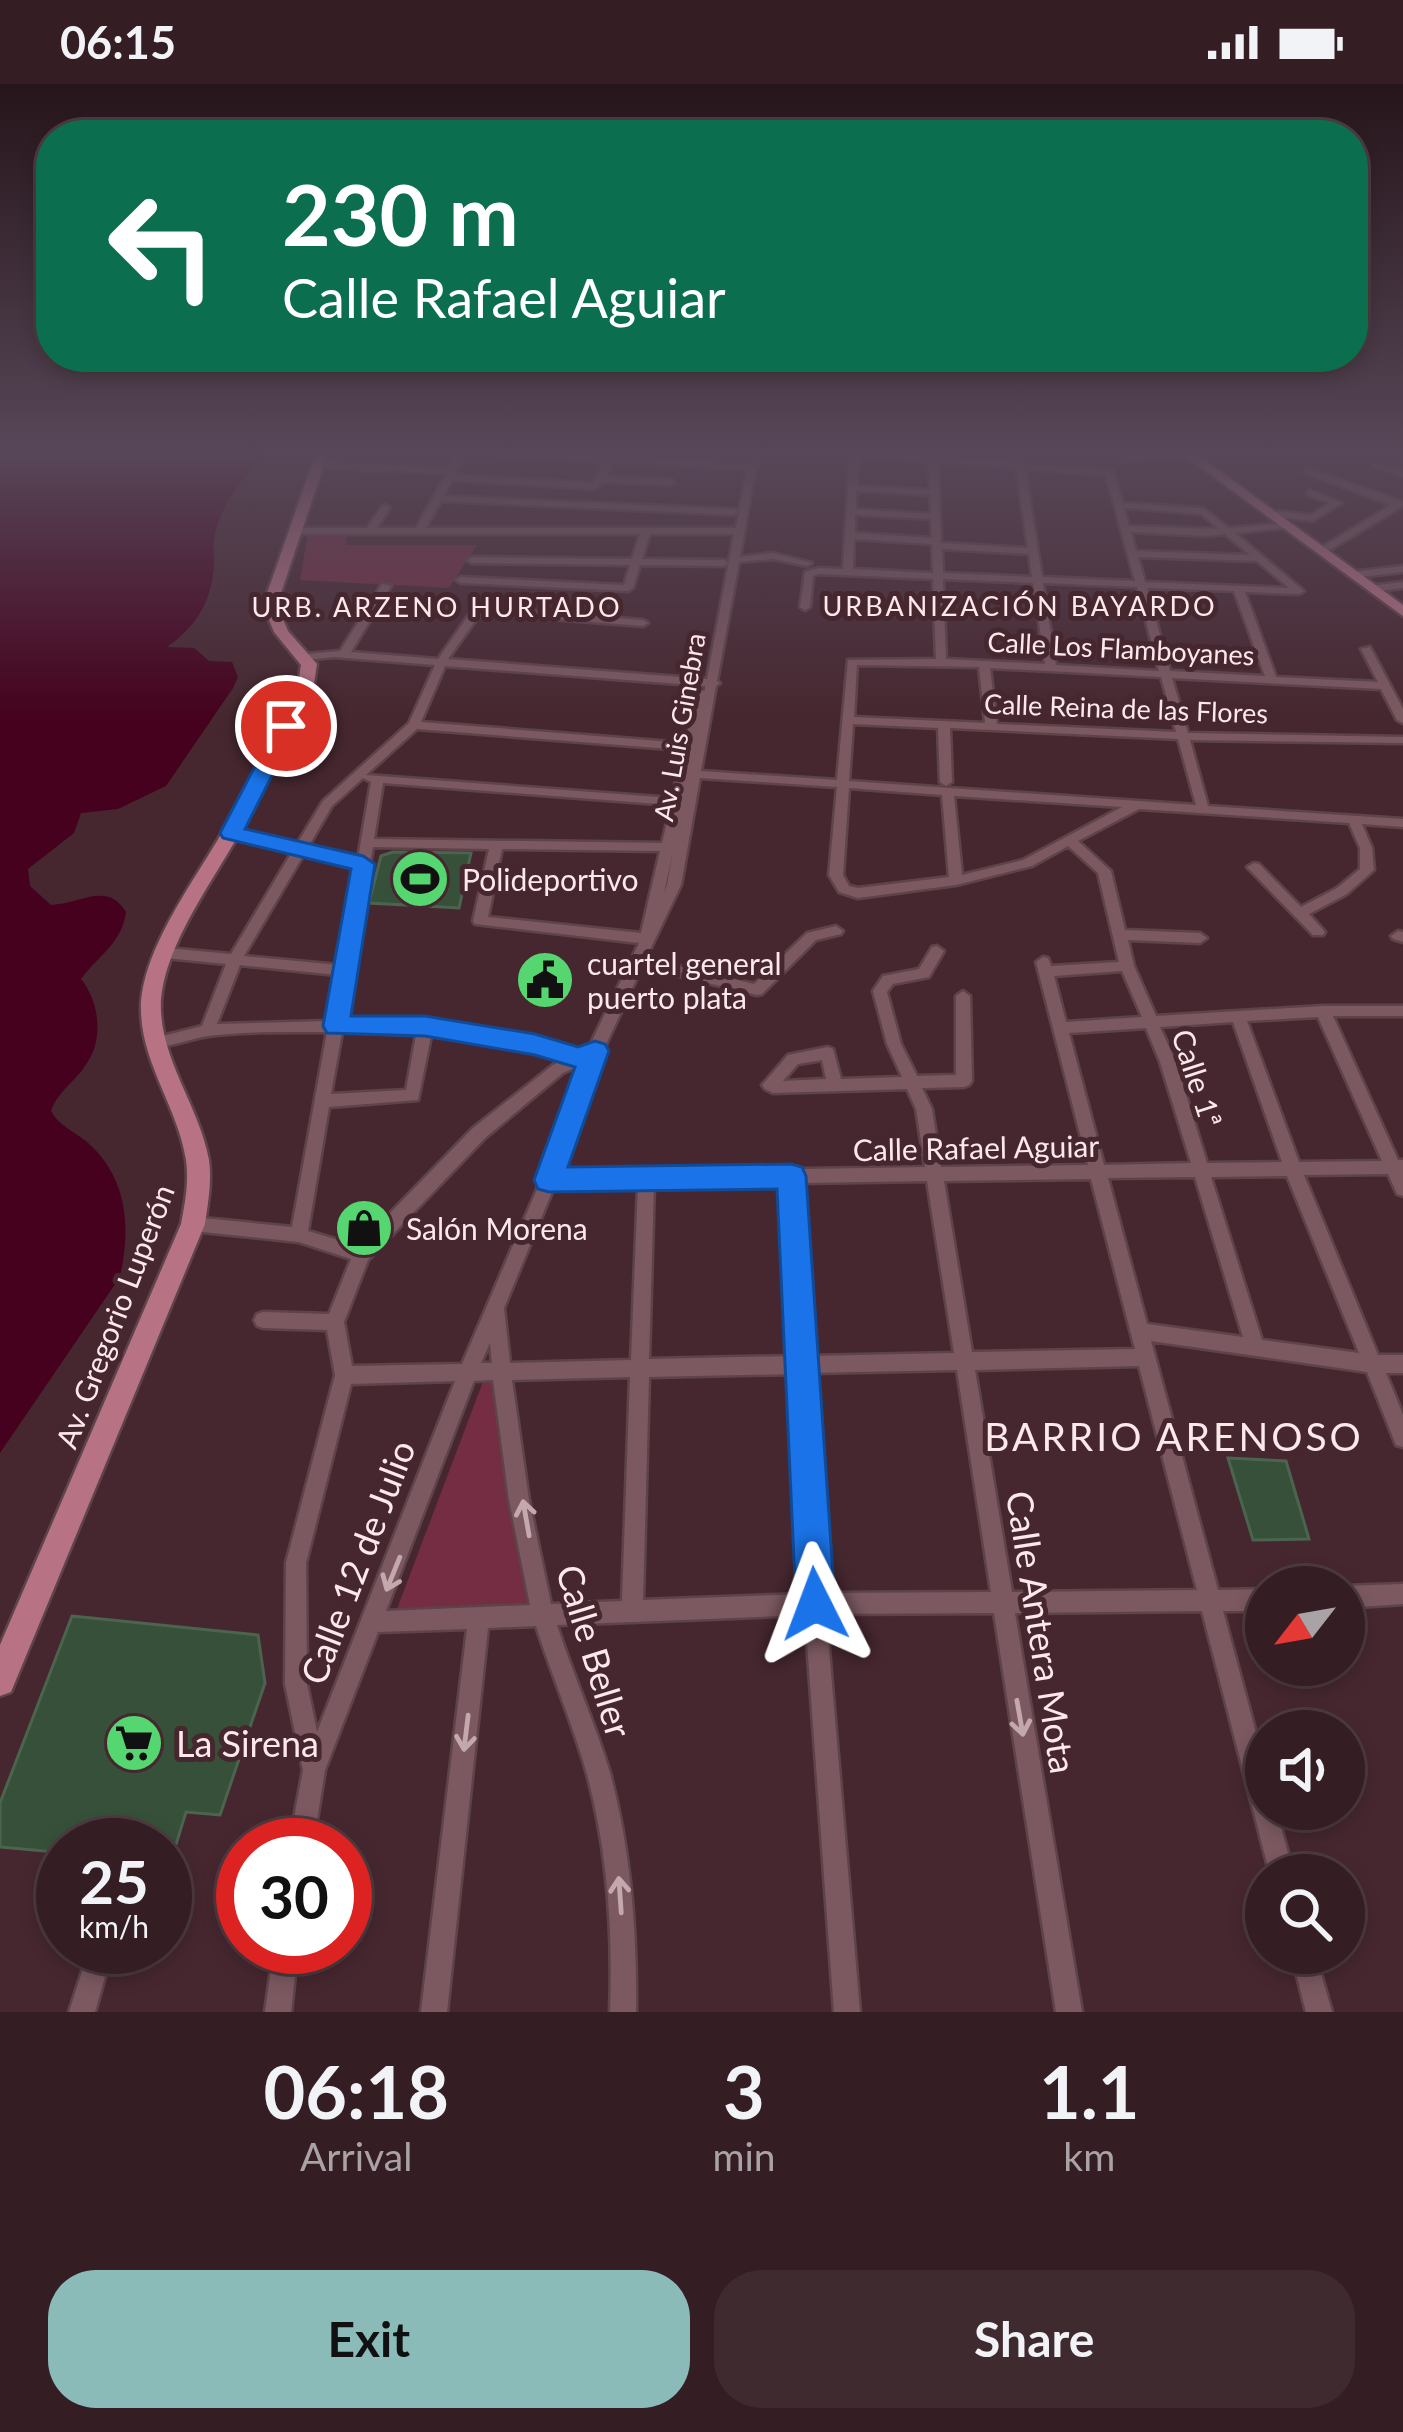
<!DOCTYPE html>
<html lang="en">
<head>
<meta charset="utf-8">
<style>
  :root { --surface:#341d23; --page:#3f2a30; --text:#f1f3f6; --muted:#a9a2a6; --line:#4e3b41; --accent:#8bbbb9 }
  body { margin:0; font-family:Lato,sans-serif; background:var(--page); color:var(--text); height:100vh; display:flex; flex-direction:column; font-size:45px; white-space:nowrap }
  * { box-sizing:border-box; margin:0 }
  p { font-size:39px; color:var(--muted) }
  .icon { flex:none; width:66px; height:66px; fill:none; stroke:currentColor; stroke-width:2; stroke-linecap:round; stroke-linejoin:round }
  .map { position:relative; height:1928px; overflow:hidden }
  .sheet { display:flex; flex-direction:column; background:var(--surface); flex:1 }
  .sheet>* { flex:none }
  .top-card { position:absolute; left:36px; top:36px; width:1332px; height:252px; border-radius:48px; box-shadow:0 6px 18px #0003,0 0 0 3px var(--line); background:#0b6e4f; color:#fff; overflow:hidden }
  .needle { width:78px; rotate:239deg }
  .tools { position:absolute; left:1245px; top:1482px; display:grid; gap:24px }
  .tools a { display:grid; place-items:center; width:120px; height:120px; border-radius:50%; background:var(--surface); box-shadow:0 6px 18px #0003,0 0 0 3px var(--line); font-size:60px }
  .speed { position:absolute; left:36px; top:1734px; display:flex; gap:24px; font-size:60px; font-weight:700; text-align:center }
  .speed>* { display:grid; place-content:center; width:156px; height:156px; border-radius:50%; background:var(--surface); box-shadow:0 6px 18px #0003,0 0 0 3px var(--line); line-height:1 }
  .speed small { font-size:30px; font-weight:400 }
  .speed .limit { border:18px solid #d22; background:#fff; color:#111 }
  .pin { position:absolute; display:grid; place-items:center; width:102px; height:102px; color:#fff; margin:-51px; border:6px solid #fff; border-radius:50%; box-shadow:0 3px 12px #0007 }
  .me { position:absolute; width:132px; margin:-66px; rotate:357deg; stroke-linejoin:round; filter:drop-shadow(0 0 9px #0008) }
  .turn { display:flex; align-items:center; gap:42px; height:252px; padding:0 48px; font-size:54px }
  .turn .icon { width:156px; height:156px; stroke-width:2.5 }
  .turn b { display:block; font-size:84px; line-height:102px }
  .eta { display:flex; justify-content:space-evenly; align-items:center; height:204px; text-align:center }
  .eta b { font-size:72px; font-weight:700; line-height:84px }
  .cta { display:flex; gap:24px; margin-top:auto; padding:24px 48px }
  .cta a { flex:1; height:138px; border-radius:48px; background:var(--accent); color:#111; font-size:48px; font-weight:700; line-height:138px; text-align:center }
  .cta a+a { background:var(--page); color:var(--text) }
  .status { display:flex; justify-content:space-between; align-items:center; height:84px; padding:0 60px; background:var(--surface); direction:ltr }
  .status svg { height:33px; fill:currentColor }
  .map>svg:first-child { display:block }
</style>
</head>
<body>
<div class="status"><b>06:15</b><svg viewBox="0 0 49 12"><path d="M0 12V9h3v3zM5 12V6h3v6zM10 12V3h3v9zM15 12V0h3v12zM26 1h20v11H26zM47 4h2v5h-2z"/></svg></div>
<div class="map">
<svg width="1403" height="1928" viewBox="0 0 1403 1928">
  <rect width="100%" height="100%" fill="#46272f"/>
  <path fill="#742d43" d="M 308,449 L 347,452 L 346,461 L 477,461 L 449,504 L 300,496 Z
    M 498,1258 L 536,1520 L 397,1525 Z"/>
  <path fill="#45011d" d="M 0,366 L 270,366 C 246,388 219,422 214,455 C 212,465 215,474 214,484 C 210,521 195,543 167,563 L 194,564 L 209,577 L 232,578 L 238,593 L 233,604 L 166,702 L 118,725 L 81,729 L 74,749 L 28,785 L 30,802 L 51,821 C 81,820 107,797 126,828 C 122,859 98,872 81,895 C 99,917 104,954 87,979 C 76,997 58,1007 51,1027 C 59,1042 74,1047 87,1058 C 128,1094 131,1143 120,1193 L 0,1369 Z"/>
  <path fill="#37503a" stroke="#4a644e" stroke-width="3" d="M 393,768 L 471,769 L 459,824 L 369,819 L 381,772 Z
    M 1228,1374 L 1286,1377 L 1309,1455 L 1253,1456 Z
    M 72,1532 L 258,1551 L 265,1599 L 220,1731 L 186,1728 L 175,1764 L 60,1754 L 55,1768 L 0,1763 L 0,1719 Z"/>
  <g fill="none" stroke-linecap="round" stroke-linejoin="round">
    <defs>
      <path id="minor" d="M 460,366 L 512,366 L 749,381 L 757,366 L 765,366 L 755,386 L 740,473 L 773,469 L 812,479 L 807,482 L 773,475 L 739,478 L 717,597 L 720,599 L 716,602 L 701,687 L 837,696 L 848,576 L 936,575 L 933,495 L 819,490 L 813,492 L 810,523 L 805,526 L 800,523 L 805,488 L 819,484 L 843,485 L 850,371 L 819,366 L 859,366 L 929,372 L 929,366 L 937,366 L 938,373 L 1016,379 L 1014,366 L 1022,366 L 1024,380 L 1113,387 L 1123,419 L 1203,424 L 1229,444 L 1287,439 L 1289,441 L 1284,444 L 1235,449 L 1304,507 L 1299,510 L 1245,508 L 1276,593 L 1378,598 L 1361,565 L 1370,563 L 1403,625 L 1403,639 L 1397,636 L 1381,605 L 1172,594 L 1188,649 L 1403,653 L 1403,659 L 1190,656 L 1208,722 L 1403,735 L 1403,743 L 1362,740 L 1372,764 L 1374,786 L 1347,810 L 1309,830 L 1325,848 L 1323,851 L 1313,851 L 1247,783 L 1254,779 L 1259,780 L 1301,823 L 1337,804 L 1360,785 L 1360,764 L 1349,739 L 1139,725 L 1078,757 L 1111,787 L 1125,846 L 1200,849 L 1207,854 L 1200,859 L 1128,856 L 1134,882 L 1156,932 L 1323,922 L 1403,922 L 1403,932 L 1333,932 L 1398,1076 L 1403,1076 L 1403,1112 L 1397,1110 L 1388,1090 L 1304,1091 L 1378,1271 L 1403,1271 L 1403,1289 L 1386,1289 L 1403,1331 L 1403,1363 L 1396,1361 L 1367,1288 L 1151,1257 L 1218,1506 L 1266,1505 L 1266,1527 L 1223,1527 L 1266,1686 L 1266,1725 L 1276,1725 L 1294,1791 L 1270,1791 L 1202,1527 L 1015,1529 L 1082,1928 L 1056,1928 L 994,1529 L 826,1530 L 860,1928 L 834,1928 L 805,1531 L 557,1541 C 573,1591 595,1639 610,1689 C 631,1767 637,1848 636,1928 L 610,1928 C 613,1848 608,1768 587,1690 C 573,1640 552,1592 536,1542 L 488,1544 L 447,1928 L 421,1928 L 467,1545 L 378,1548 L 325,1686 L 313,1761 L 289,1761 L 303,1686 L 285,1600 L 286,1479 L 335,1291 L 327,1246 L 263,1244 L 257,1242 L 254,1236 L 257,1230 L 263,1228 L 329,1230 L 351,1175 L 299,1158 L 193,1147 L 187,1145 L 185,1140 L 187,1135 L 193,1133 L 292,1143 L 327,948 C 287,948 247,947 208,952 C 189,955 169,964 151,963 L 149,959 L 151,955 L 202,942 L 226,880 L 166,874 L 159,869 L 166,864 L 231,870 L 292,768 L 227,752 L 227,746 L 231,745 L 297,760 L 323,717 L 409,639 L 435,581 L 334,573 L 306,576 L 301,573 L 306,570 L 340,567 L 382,500 L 391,502 L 351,568 L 438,575 L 470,529 L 488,524 L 643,536 L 648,539 L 643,542 L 488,530 L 478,533 L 448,575 L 707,595 L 734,450 L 650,450 L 642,475 L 724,476 L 729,479 L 724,482 L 640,481 L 633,504 L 628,507 L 461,499 L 456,496 L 461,493 L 624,501 L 630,481 L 472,479 L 467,476 L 472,473 L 632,475 L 640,450 L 295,450 L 290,447 L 295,444 L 367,444 L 382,422 L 385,421 L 390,424 L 377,444 L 416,444 L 447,389 L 318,384 L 314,381 L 318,378 L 450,384 ZM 467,369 L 604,377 L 593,399 L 455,391 ZM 858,371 L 929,377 L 930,406 L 857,402 ZM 612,378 L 747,386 L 736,444 L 426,444 L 441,417 L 734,431 L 739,428 L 734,425 L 443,412 L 452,396 L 595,405 L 605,398 L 671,401 L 675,398 L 671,395 L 607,393 ZM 938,378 L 1016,384 L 1028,464 L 941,459 ZM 1025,385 L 1106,391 L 1135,497 L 1042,493 ZM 856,407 L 930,411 L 931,430 L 856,425 ZM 1124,424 L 1201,430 L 1219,445 L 1129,442 ZM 855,431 L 931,435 L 932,454 L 855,449 ZM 1131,448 L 1207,452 L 1225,450 L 1250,471 L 1136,467 ZM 854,455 L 932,460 L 933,489 L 853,485 ZM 942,465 L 1029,470 L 1032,493 L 943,489 ZM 1138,473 L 1257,477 L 1289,504 L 1145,498 ZM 943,495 L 1033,499 L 1045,580 L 946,575 ZM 1043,499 L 1137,503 L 1159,587 L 1056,581 ZM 1147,504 L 1234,507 L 1265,592 L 1170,587 ZM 857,581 L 979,583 L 985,639 L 854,633 ZM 445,582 L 705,602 L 705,606 L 696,609 L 685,659 L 421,638 ZM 990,584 L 1161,593 L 1176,648 L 997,640 ZM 853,640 L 938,644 L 940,698 L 946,702 L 952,698 L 950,644 L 1178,655 L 1196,721 L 849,697 ZM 417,645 L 683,666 L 672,714 L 366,691 ZM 363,694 L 371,698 L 358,774 L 308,763 L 332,722 ZM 700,694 L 837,703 L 829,791 L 839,808 L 858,814 L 956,801 L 1032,782 L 1068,762 L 1098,789 L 1119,878 L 1051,882 L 1048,874 L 1043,873 L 1036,878 L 1088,1081 L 941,1083 L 932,1025 L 922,1004 L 964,1003 L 969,1001 L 972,997 L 970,912 L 963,907 L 956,912 L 956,991 L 917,992 L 901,960 L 887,908 L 893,900 L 929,893 L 944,867 L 937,862 L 932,863 L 919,885 L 883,892 L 873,907 L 887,960 L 902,993 L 841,995 L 833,965 L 828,963 L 788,971 L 762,1001 L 765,1005 L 773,1009 L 907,1005 L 916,1025 L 925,1083 L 560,1089 L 603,967 L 642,883 L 757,911 L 762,910 L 816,856 L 841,850 L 843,847 L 836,842 L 807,849 L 754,900 L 646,874 L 681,801 ZM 383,699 L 671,721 L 662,759 L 374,755 ZM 849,704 L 942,711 L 949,793 L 858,804 L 849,802 L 843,791 ZM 954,712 L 1122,723 L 1023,776 L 962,791 ZM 373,763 L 489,765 L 473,837 L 475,840 L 639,859 L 589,963 L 579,968 L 507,951 L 432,941 L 425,936 L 419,940 L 343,937 ZM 502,765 L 660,767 L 641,849 L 488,833 ZM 673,767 L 667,801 L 664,809 ZM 304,770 L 356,783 L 339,881 L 244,872 ZM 240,881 L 337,891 L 329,937 L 217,940 ZM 1122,887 L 1142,933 L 1066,938 L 1054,892 ZM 1318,933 L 1382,1077 L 1299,1078 L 1247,937 ZM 1233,938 L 1282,1078 L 1207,1079 L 1176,978 L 1160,943 ZM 1146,944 L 1160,978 L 1191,1079 L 1104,1081 L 1069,949 ZM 342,948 L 416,951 L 406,1006 L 331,1010 ZM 431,952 L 507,962 L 564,975 L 553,981 L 473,1044 L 358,1162 L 308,1147 L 329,1023 L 418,1016 ZM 822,976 L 826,995 L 783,997 L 798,980 ZM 583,980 L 541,1096 L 462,1280 L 352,1282 L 344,1238 L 368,1176 L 485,1054 L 563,989 ZM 1287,1092 L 1359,1269 L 1262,1256 L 1211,1093 ZM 1195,1093 L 1243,1253 L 1147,1240 L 1108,1094 ZM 1091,1095 L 1135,1265 L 972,1268 L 944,1097 ZM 927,1097 L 954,1269 L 810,1272 L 800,1099 ZM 783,1099 L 792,1272 L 649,1275 L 654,1101 ZM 638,1102 L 631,1276 L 510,1279 L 504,1224 L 554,1103 ZM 490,1259 L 492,1279 L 481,1279 ZM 1139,1282 L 1197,1506 L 1012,1508 L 975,1286 ZM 957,1286 L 991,1508 L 825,1509 L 811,1289 ZM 793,1290 L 804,1510 L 643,1516 L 649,1293 ZM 630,1293 L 622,1517 L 551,1520 L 529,1416 L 512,1296 ZM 493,1296 L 509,1416 L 530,1521 L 386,1527 L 474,1297 ZM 455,1297 L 317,1648 L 307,1600 L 306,1479 L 351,1300 Z
        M 1169,366 L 1189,367 L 1185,370 L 1125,377 L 1121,374 Z
        M 1373,378 L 1403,387 L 1403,393 L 1373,382 Z
        M 1305,385 L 1311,385 L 1403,418 L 1403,422 L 1328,467 L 1322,467 L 1322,463 L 1391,421 L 1305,389 Z
        M 1310,406 L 1342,419 L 1313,437 L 1277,433 L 1272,430 L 1277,427 L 1311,431 L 1330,419 L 1307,411 L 1307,407 Z
        M 1403,482 L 1403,488 L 1359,493 L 1354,490 L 1359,487 Z
        M 1403,498 L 1403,504 L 1378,507 L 1373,504 L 1378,501 Z
        M 1398,847 L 1403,848 L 1403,858 L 1393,855 L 1391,852 Z
        M 1403,1500 L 1403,1520 L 1344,1524 L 1344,1502 Z
        M 99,1863 L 107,1866 L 110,1875 L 95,1928 L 69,1928 L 89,1866 Z
        M 274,1863 L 298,1863 L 291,1928 L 265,1928 Z
        M 1291,1869 L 1315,1869 L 1332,1928 L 1306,1928 Z"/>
      <path id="major" d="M 317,366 L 329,366 L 277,521 L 288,547 L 317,580 L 313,606 C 289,652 266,699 242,745 C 214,796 158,869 161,928 C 164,981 200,1025 209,1076 C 212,1098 208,1119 205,1140 L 11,1608 L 0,1612 L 0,1561 L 181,1140 C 185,1119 189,1098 186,1076 C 178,1024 142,980 141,927 C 140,867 196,795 224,745 C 250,699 273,652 297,606 L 301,581 L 274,548 L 263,521 Z
        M 1177,366 L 1191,366 L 1403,521 L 1403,532 Z"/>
    </defs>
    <use href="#minor" stroke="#5e434a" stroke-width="5"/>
    <use href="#major" stroke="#5e434a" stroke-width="5"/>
    <use href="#minor" fill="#7c5961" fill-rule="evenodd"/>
    <use href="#major" fill="#b77384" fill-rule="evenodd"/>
  </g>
  <defs><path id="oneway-shaft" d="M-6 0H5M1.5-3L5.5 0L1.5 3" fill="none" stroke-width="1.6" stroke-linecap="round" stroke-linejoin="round" transform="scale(3)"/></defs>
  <g stroke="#c3a8ad">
    <use href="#oneway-shaft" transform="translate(526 1434) rotate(-100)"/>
    <use href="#oneway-shaft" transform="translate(393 1490) rotate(112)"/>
    <use href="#oneway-shaft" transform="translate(1020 1634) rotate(80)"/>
    <use href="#oneway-shaft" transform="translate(466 1649) rotate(97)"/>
    <use href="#oneway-shaft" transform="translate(620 1811) rotate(-94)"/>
  </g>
  <linearGradient id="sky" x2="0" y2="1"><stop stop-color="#26151a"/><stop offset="0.58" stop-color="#574758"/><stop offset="1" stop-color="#574758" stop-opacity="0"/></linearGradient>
  <rect width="1403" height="636" fill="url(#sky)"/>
  <path fill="#1a73e8" stroke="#114b97" stroke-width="3" d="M 286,635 L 297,642 L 245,745 L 363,772 L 375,780 L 351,932 L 425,932 L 535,950 L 578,963 L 595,957 L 605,960 L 609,967 L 568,1083 L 791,1080 L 802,1083 L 806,1092 L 835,1520 L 829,1534 L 815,1539 L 802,1534 L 796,1520 L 777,1105 L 549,1108 L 538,1105 L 534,1096 L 575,983 L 535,971 L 425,952 L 327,949 L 323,942 L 351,785 L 223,754 L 220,749 L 276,642 Z"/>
  <defs>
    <symbol id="stadium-disc" viewBox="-11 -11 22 22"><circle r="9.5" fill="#55d671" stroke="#46272f"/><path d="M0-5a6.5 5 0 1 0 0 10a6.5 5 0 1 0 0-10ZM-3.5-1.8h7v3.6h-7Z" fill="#111"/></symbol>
    <symbol id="civic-disc" viewBox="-11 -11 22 22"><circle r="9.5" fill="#55d671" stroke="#46272f"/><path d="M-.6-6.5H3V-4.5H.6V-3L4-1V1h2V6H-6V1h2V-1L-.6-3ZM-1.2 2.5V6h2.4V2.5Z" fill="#111"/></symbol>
    <symbol id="shop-disc" viewBox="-11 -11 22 22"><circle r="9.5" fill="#55d671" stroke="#46272f"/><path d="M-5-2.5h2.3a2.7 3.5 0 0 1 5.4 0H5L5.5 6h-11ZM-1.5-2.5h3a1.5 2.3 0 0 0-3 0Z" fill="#111"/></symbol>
    <symbol id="supermarket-disc" viewBox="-11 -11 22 22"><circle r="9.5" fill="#55d671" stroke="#46272f"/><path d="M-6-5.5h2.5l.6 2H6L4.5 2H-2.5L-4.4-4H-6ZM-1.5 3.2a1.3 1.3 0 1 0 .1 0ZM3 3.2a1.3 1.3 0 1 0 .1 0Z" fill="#111"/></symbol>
  </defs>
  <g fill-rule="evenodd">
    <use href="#stadium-disc" x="387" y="762" width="66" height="66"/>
    <use href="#civic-disc" x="512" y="863" width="66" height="66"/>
    <use href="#shop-disc" x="331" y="1111" width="66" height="66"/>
    <use href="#supermarket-disc" x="101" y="1626" width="66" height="66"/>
  </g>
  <g text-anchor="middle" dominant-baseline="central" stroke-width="10" stroke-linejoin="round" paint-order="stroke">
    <g font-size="27" letter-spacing="3" fill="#fde8ec" stroke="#46272f">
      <text x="1020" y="521">URBANIZACIÓN BAYARDO</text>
      <text x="437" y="522">URB. ARZENO HURTADO</text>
    </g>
    <g font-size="27" fill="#fde8ec" stroke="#46272f">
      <text transform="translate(1121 564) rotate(3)">Calle Los Flamboyanes</text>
      <text transform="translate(1126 624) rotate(2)">Calle Reina de las Flores</text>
      <text transform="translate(679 643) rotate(-80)">Av. Luis Ginebra</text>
    </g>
    <g font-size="30" fill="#fde8ec" stroke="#46272f" text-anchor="start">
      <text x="462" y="795">Polideportivo</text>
      <text x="587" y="879">cuartel general<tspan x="587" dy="34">puerto plata</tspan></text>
      <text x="406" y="1144">Salón Morena</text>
    </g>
    <g font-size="30" fill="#fde8ec" stroke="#46272f">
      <text transform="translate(1198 994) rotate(72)">Calle 1ª</text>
      <text transform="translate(976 1063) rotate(-1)">Calle Rafael Aguiar</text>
      <text transform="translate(114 1232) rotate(-69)">Av. Gregorio Luperón</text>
    </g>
    <g font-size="36" fill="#fde8ec" stroke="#46272f">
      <text transform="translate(357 1478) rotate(-69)">Calle 12 de Julio</text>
      <text transform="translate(1042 1548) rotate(81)">Calle Antera Mota</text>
      <text transform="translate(595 1567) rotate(73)">Calle Beller</text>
    </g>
    <g font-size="36" fill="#fde8ec" stroke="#46272f" text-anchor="start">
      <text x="176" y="1659">La Sirena</text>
    </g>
    <g font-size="39" letter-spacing="3" fill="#fde8ec" stroke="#46272f">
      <text x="1174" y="1352">BARRIO ARENOSO</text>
    </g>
  </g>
</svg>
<div class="tools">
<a><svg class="needle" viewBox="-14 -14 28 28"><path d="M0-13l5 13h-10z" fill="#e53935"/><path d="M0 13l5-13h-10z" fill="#a9a2a6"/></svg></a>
<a><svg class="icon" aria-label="sound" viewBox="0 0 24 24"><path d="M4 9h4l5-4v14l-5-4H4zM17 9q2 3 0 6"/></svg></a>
<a><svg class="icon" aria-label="search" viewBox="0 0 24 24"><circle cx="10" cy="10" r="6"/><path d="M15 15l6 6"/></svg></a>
</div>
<div class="speed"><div>25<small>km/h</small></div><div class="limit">30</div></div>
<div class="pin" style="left:286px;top:642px;background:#d93025"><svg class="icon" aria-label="arrive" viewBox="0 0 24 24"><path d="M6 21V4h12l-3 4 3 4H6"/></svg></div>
<svg class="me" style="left:815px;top:1520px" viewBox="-20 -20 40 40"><path d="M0-17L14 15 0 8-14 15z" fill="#1a73e8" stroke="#fff" stroke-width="4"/></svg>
<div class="top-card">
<div class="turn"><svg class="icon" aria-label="left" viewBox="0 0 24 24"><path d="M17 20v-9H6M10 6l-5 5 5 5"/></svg><div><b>230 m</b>Calle Rafael Aguiar</div></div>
</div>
</div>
<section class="sheet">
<div class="eta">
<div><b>06:18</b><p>Arrival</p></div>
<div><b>3</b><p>min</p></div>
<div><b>1.1</b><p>km</p></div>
</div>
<div class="cta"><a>Exit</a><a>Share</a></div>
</section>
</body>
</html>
